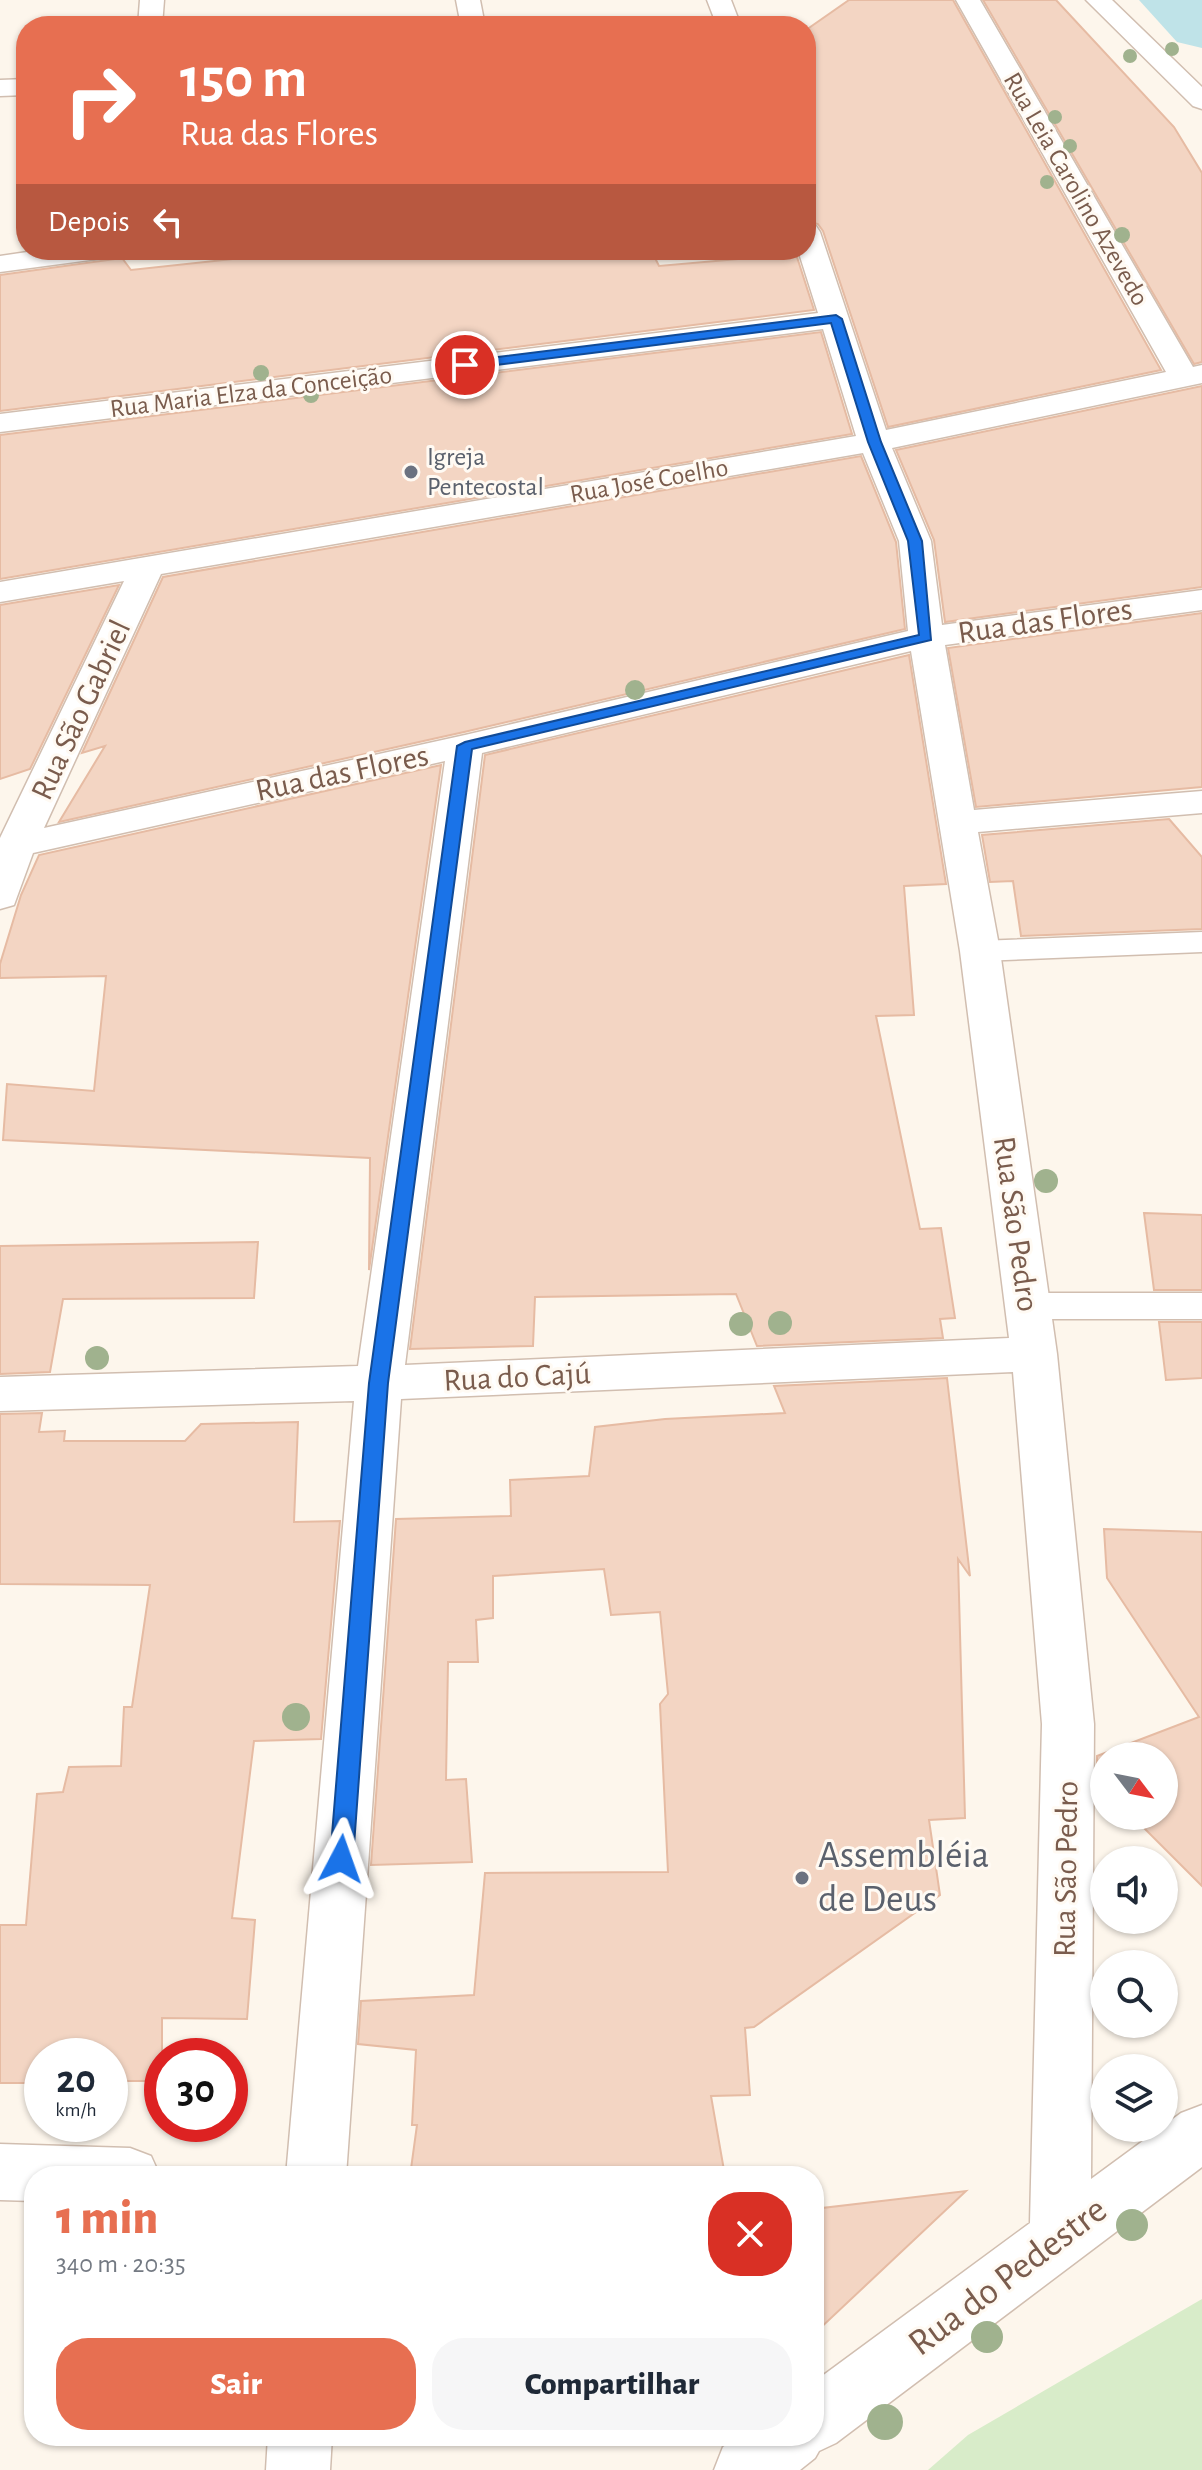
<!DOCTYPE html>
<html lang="pt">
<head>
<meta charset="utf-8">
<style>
  :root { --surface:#fff; --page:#f6f6f7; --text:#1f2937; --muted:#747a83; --accent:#e76f51 }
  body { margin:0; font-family:"Alegreya Sans",sans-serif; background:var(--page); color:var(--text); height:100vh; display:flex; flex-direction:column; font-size:30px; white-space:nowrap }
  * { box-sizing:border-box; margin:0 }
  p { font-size:26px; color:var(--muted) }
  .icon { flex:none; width:44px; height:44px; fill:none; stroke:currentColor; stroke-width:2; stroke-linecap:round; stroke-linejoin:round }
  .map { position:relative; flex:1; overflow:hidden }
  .drawer { position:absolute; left:24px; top:2166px; width:800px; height:280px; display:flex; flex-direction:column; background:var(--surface); border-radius:32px; box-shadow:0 2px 6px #0004 }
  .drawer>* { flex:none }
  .top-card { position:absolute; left:16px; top:16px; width:800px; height:244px; border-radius:32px; box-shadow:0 2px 6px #0004; background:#e76f51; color:#fff; overflow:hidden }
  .needle { width:52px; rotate:122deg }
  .fabs { position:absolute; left:1090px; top:1742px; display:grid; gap:16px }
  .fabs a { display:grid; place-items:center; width:88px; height:88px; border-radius:50%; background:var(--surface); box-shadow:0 2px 6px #0004; font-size:40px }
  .speed { position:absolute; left:24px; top:2038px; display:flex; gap:16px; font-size:40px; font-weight:700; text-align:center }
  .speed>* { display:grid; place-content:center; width:104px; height:104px; border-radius:50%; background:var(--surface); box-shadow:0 2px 6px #0004; line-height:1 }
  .speed small { font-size:20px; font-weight:400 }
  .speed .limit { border:12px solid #d22; background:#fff; color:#111 }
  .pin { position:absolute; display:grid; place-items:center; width:68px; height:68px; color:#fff; margin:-34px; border:4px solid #fff; border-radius:50%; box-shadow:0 2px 8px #0007 }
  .me { position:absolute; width:88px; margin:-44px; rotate:4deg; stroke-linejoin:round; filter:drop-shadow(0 0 6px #0008) }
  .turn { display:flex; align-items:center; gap:28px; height:168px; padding:0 32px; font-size:36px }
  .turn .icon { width:104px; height:104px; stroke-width:2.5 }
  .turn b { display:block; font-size:56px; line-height:68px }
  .then { display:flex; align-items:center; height:76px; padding:0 32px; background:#0003; gap:16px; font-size:30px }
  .round { display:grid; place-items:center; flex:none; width:84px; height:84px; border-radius:32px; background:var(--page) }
  .head { display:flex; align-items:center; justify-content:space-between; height:136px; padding:0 32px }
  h1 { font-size:48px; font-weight:800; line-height:60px; color:var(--accent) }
  .cta { display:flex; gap:16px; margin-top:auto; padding:16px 32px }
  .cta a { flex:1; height:92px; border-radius:32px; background:var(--accent); color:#fff; font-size:32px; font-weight:800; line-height:92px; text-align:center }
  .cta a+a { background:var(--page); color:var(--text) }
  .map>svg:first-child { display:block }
</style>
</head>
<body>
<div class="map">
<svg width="1202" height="2470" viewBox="0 0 1202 2470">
  <rect width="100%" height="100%" fill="#fdf6ec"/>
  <path fill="#d8ecc9" d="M 1202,2299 L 1202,2470 L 928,2470 L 968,2435 Z"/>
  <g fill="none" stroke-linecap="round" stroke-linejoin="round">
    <path fill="#bfe3e8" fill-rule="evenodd" d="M 1139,0 L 1202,0 L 1202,48 L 1177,42 Z"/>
  </g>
  <path fill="#f3d5c3" stroke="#e6bba3" stroke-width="2" d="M 849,0 L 953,0 L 1161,370 L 888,427 L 823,231 L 818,224 L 811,222 L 806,209 L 806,30 Z
    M 983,0 L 1056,0 L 1174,127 L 1202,173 L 1202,362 L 1194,364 Z
    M 316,250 L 651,250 L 659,266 L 796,254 L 814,310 L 0,411 L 0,275 L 122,258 L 131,270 Z
    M 821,332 L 852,434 L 0,579 L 0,435 Z
    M 1202,386 L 1202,587 L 945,622 L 934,540 L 896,450 Z
    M 861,456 L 896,542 L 905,629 L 464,732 L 59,822 L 105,746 L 82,753 L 163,577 Z
    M 119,585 L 30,769 L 0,779 L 0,605 Z
    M 1202,613 L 1202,787 L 976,807 L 948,648 Z
    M 909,655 L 946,884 L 904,886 L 914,1015 L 876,1016 L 920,1229 L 941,1228 L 955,1318 L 940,1319 L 943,1338 L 757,1346 L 736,1294 L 535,1297 L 533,1346 L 410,1349 L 485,755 Z
    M 441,765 L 369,1270 L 370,1158 L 3,1140 L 7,1084 L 94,1091 L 106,976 L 0,978 L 0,964 L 21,895 L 39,855 Z
    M 1169,819 L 1202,857 L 1202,929 L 1021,936 L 1013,881 L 990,882 L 982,835 Z
    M 1144,1213 L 1202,1215 L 1202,1290 L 1154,1290 Z
    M 258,1242 L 254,1298 L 63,1299 L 50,1372 L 0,1374 L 0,1246 Z
    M 1159,1322 L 1202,1322 L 1202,1378 L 1166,1380 Z
    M 947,1378 L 970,1576 L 958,1559 L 965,1818 L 929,1820 L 940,1895 L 754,2027 L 745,2028 L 750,2095 L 711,2096 L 725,2176 L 410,2176 L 417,2125 L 412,2125 L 416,2050 L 358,2044 L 361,2001 L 474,1995 L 485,1873 L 668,1872 L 660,1704 L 668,1694 L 660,1612 L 611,1615 L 604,1569 L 493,1576 L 493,1618 L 476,1620 L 478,1662 L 448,1662 L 446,1780 L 466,1779 L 472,1862 L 371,1865 L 396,1519 L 511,1516 L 510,1480 L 589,1476 L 595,1427 L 665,1419 L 785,1413 L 774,1386 Z
    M 42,1413 L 39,1432 L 65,1431 L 64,1441 L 185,1441 L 201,1424 L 298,1422 L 294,1522 L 340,1521 L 321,1739 L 254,1741 L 232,1918 L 255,1920 L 247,2019 L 162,2018 L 162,2081 L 110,2081 L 110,2056 L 42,2056 L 42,2083 L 0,2083 L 0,1925 L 26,1925 L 37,1794 L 63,1792 L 69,1767 L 121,1766 L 124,1707 L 132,1707 L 150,1585 L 0,1584 L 0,1414 Z
    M 1104,1529 L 1202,1532 L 1202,1886 L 1132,1816 L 1164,1816 L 1164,1756 L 1104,1756 L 1104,1775 L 1097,1764 L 1097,1756 L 1199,1717 L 1107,1578 Z
    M 966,2191 L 814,2334 L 814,2209 Z"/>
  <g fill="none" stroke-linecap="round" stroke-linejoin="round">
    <defs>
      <path id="lane" d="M 1202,932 L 1202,952 L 980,961 L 969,958 L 964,951 L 969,944 L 980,941 Z
        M 1026,1293 L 1202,1293 L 1202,1319 L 1026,1319 L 1013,1315 L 1008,1306 L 1013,1297 Z"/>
      <path id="street" d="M 140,0 L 164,0 L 162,26 L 138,26 Z
        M 456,0 L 480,0 L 485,26 L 461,26 Z
        M 707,0 L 731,0 L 741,26 L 717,26 Z
        M 956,0 L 980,0 L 1193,367 L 1202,365 L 1202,383 L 892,448 L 931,541 L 942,625 L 1202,590 L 1202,610 L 945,645 L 974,810 L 1202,791 L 1202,813 L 978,832 L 1000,951 L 1057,1354 L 1094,1724 L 1091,2179 L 1181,2113 L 1202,2105 L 1202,2167 L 836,2443 L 819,2451 L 815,2458 L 800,2470 L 714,2470 L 723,2447 L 739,2436 L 814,2436 L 814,2382 L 1030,2223 L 1042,1724 L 1013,1372 L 401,1399 L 346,2176 L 286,2176 L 354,1401 L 0,1411 L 0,1377 L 358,1366 L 445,761 L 33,853 L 14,905 L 0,909 L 0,838 L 124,581 L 0,602 L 0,582 L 856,436 L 823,329 L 0,432 L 0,414 L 818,313 L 798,250 L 806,250 L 806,224 L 816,226 L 820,232 L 886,430 L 1166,372 ZM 863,453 L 899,541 L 908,631 L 465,735 L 44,828 L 161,574 ZM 911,651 L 960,951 L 1009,1338 L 405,1365 L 482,753 Z
        M 1086,0 L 1112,0 L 1202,87 L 1202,109 L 1193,106 Z
        M 26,79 L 26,95 L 0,96 L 0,80 Z
        M 41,250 L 119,250 L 115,256 L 105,258 L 0,272 L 0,256 Z
        M 0,2144 L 130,2148 L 151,2156 L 160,2176 L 34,2176 L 34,2201 L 0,2200 Z
        M 268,2436 L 332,2436 L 330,2470 L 266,2470 Z"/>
    </defs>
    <use href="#lane" stroke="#d1beb0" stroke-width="3"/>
    <use href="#street" stroke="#d1beb0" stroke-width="3"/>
    <use href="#lane" fill="#fff" fill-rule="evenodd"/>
    <use href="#street" fill="#fff" fill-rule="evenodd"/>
  </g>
  <g fill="#a0b28e">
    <circle cx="1172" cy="49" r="7"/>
    <circle cx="1130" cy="56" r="7"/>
    <circle cx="1055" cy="117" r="7"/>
    <circle cx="1070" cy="146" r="7"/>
    <circle cx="1047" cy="182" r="7"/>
    <circle cx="1122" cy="235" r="8"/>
    <circle cx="261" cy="373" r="8"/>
    <circle cx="311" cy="395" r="8"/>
    <circle cx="635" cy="690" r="10"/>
    <circle cx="1046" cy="1181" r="12"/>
    <circle cx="780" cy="1323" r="12"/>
    <circle cx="741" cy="1324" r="12"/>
    <circle cx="97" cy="1358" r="12"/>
    <circle cx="296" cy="1717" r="14"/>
    <circle cx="1132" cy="2225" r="16"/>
    <circle cx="987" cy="2337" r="16"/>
    <circle cx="885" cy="2422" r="18"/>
  </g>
  <path fill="#1a73e8" stroke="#114b97" stroke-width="2" d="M 836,315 L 842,319 L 881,442 L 922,541 L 931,640 L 472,749 L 388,1383 L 353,1859 L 349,1865 L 341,1868 L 333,1865 L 330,1859 L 369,1383 L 457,746 L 465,742 L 919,635 L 908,541 L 868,442 L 831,323 L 465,369 L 458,365 L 465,361 Z"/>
  <g fill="#6b7280" stroke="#fffaf3" stroke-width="3">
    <circle cx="411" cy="472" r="8"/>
    <circle cx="802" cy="1878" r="8"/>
  </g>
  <g text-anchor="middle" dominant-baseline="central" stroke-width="6" stroke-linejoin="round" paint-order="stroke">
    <g font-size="26" fill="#7a5c4d" stroke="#fffaf3">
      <text transform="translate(1076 189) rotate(60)">Rua Leia Carolino Azevedo</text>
      <text transform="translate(251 392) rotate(-7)">Rua Maria Elza da Conceição</text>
      <text transform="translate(649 481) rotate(-10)">Rua José Coelho</text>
    </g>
    <g font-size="26" fill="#5b616d" stroke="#fffaf3" text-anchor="start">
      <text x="427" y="457">Igreja<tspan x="427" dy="30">Pentecostal</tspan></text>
    </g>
    <g font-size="32" fill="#7a5c4d" stroke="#fffaf3">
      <text transform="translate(1045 621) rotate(-8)">Rua das Flores</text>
      <text transform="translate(81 710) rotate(-65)">Rua São Gabriel</text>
      <text transform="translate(342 773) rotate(-12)">Rua das Flores</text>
      <text transform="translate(1016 1224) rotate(82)">Rua São Pedro</text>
      <text transform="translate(517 1377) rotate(-3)">Rua do Cajú</text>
      <text transform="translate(1066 1869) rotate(-89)">Rua São Pedro</text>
    </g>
    <g font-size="38" fill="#5b616d" stroke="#fffaf3" text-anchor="start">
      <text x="818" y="1856">Assembléia<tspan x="818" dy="44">de Deus</tspan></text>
    </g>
    <g font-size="38" fill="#7a5c4d" stroke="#fffaf3">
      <text transform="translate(1008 2277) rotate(-37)">Rua do Pedestre</text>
    </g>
  </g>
</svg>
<div class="fabs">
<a><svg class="needle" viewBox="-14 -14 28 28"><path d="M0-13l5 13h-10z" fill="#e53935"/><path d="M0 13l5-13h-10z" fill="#747a83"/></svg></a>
<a><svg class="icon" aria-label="sound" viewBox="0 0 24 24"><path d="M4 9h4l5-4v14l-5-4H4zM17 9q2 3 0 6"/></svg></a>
<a><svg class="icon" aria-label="search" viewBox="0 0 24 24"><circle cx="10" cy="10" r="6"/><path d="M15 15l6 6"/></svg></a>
<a><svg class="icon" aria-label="layers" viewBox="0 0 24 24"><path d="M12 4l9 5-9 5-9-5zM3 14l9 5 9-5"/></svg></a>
</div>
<div class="speed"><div>20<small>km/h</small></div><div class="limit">30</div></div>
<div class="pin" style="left:465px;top:365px;background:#d93025"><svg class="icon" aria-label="arrive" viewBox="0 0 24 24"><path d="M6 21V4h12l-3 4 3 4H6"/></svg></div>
<svg class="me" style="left:341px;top:1859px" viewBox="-20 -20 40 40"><path d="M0-17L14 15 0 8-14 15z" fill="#1a73e8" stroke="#fff" stroke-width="4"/></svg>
<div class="top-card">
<div class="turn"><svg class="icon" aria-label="right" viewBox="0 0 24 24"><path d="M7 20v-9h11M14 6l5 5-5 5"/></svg><div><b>150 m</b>Rua das Flores</div></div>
<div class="then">Depois<svg class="icon" aria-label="left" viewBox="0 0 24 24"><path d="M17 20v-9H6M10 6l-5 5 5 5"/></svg></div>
</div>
<section class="drawer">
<div class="head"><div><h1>1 min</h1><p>340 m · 20:35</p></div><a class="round" style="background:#d93025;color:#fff"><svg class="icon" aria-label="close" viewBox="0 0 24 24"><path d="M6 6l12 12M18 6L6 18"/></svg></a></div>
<div class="cta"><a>Sair</a><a>Compartilhar</a></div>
</section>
</div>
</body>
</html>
